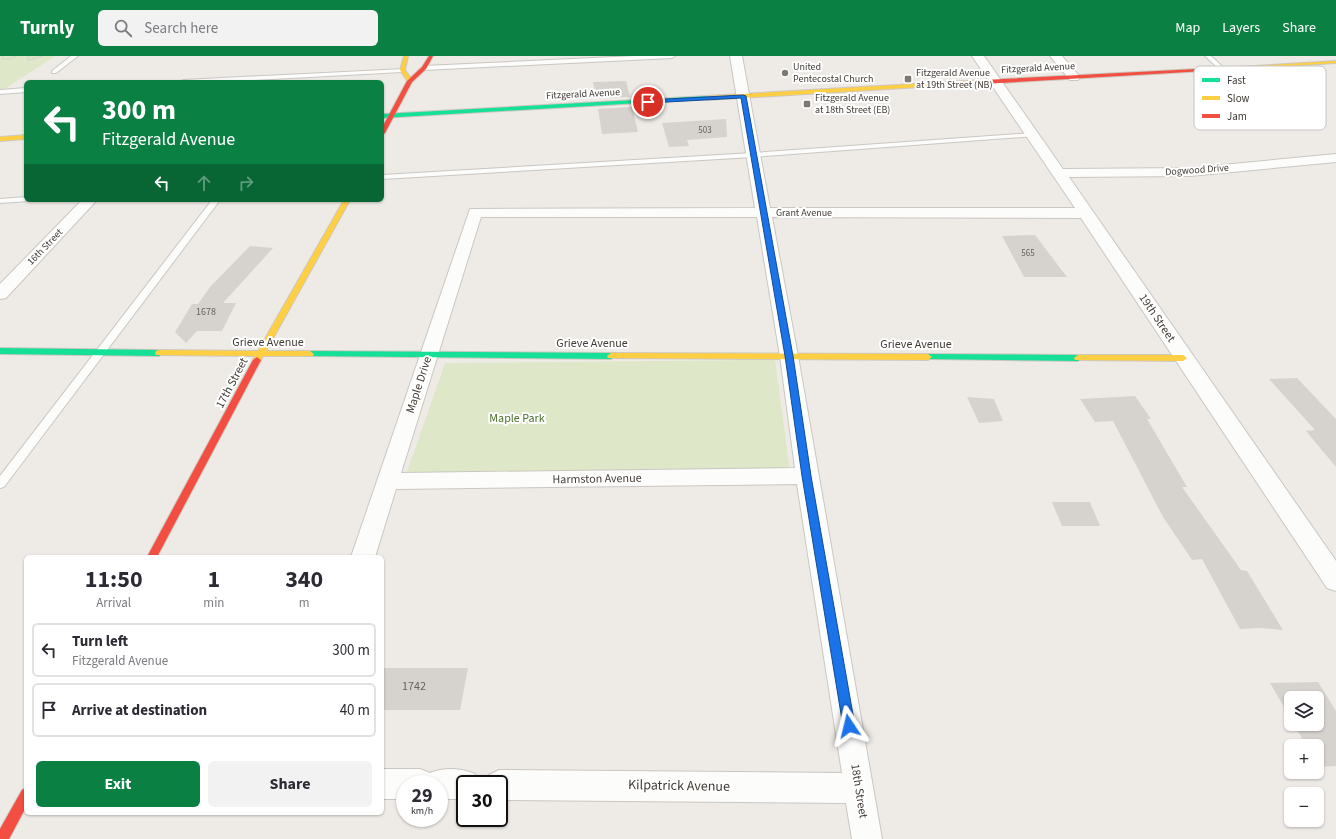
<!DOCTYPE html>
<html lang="en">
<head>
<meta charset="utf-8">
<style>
  :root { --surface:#fff; --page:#f2f2f3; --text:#2b2b33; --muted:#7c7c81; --line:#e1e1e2; --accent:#0b8043 }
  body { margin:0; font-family:"Source Sans 3",sans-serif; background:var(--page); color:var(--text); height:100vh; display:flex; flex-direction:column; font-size:15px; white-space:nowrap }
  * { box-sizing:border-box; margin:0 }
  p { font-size:13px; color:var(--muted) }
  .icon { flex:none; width:22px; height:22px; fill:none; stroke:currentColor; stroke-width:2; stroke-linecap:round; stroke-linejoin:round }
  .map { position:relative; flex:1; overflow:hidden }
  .sheet { position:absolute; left:24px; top:499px; width:360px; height:260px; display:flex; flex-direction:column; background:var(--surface); border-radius:6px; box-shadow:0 1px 3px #0004 }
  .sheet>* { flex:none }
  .guide { position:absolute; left:24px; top:24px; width:360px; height:122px; border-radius:6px; box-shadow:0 1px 3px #0004; background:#0b8043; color:#fff; overflow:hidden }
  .controls { position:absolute; left:1284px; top:635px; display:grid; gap:8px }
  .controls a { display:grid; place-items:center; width:40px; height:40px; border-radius:6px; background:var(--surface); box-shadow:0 1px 3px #0004; font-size:20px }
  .speed { position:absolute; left:396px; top:719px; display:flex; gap:8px; font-size:20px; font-weight:700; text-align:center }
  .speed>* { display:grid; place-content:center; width:52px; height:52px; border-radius:50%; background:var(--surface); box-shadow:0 1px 3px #0004; line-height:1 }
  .speed small { font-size:10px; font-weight:400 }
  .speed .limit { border:2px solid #111; border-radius:6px; background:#fff; color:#111 }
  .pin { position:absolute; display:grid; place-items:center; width:34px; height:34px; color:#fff; margin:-17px; border:2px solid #fff; border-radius:50%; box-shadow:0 1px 4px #0007 }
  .me { position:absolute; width:44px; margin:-22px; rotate:350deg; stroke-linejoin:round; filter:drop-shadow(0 0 3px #0008) }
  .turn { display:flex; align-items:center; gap:14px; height:84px; padding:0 12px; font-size:18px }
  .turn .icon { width:52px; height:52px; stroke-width:2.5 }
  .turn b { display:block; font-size:28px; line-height:34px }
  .lanes { display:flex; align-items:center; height:38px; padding:0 12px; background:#0003; justify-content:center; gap:20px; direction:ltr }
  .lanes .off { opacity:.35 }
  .eta { display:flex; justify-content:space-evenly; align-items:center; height:68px; text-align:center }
  .eta b { font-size:24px; font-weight:700; line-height:28px }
  .cta { display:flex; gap:8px; margin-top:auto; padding:8px 12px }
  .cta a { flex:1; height:46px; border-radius:6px; background:var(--accent); color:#fff; font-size:16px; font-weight:700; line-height:46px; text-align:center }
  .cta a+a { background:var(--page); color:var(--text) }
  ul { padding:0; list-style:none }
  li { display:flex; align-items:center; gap:12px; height:54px; margin:0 8px 6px; padding:0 4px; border:2px solid var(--line); border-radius:6px }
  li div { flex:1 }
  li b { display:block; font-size:15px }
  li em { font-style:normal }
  header { display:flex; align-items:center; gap:24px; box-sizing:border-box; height:56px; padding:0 20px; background:var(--accent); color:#fff }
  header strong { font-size:19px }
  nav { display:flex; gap:22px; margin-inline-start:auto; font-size:14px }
  .search { width:280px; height:36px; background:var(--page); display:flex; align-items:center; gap:10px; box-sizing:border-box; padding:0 14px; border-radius:6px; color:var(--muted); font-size:15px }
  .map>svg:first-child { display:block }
</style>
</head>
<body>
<header>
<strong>Turnly</strong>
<div class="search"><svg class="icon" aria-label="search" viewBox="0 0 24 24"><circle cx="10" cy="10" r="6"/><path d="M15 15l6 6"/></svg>Search here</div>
<nav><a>Map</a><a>Layers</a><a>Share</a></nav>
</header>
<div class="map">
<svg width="1336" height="783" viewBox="0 0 1336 783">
  <rect width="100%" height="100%" fill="#eeebe6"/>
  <path fill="#dee7c7" d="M 0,0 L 55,0 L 0,36 Z
    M 775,304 L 790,415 L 406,419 L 445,307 Z"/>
  <path fill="#d6d2ce" d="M 626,25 L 630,41 L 596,42 L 593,26 Z
    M 632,51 L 638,76 L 602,78 L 598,53 Z
    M 726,63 L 727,81 L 687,84 L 689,90 L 669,91 L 662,67 Z
    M 1035,179 L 1067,221 L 1024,221 L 1002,180 Z
    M 250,190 L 273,192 L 223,247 L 236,247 L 222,275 L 197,275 L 186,287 L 175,276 L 192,248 L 198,248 L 210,231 Z
    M 1297,322 L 1336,363 L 1336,411 L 1306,375 L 1315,374 L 1269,323 Z
    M 1135,340 L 1151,363 L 1147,363 L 1187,431 L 1182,431 L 1241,514 L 1247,515 L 1283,574 L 1261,572 L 1240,573 L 1202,503 L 1192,504 L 1163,461 L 1113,365 L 1095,366 L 1080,343 Z
    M 967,341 L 994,343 L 1003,365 L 979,367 Z
    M 1052,446 L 1090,446 L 1100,470 L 1062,470 Z
    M 382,612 L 468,612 L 460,654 L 382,654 Z
    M 1318,626 L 1336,655 L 1336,710 L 1318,711 L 1317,690 L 1306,690 L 1294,668 L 1317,668 L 1317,642 L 1291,642 L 1291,663 L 1270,627 Z"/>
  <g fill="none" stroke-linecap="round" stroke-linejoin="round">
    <defs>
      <path id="lane" d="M 71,0 L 78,0 L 56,17 L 52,17 L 52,15 Z
        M 635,0 L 675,0 L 672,2 L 424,14 L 421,12 L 424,10 Z
        M 1205,0 L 1211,0 L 1224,12 L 1224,14 L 1220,14 Z
        M 404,13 L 404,15 L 402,16 L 217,26 L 180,26 L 183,24 Z
        M 26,32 L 26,36 L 0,38 L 0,34 Z
        M 1033,77 L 1035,78 L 1035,80 L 753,101 L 382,123 L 382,119 L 753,97 Z
        M 26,141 L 26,144 L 29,145 L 0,147 L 0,143 Z
        M 212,144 L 220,144 L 4,431 L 0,432 L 0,420 Z"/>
      <path id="street" d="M 730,0 L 742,0 L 770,152 L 1075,152 L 972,0 L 984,0 L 1063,113 L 1190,112 L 1336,98 L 1336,106 L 1190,120 L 1069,121 L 1336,505 L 1336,535 L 1327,532 L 1081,162 L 772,161 L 798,300 L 882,783 L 852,783 L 846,747 L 499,744 L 499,728 L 485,728 L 489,719 L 499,714 L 842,717 L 797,428 L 396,433 L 375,501 L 351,501 L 470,153 L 755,152 ZM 481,161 L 757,161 L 780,300 L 795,412 L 401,417 Z
        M 1050,0 L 1062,0 L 1080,21 L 1078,24 L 1070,24 Z
        M 82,144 L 97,144 L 6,242 L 0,243 L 0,228 Z
        M 382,713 L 420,713 L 430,717 C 444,711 461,712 475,718 L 480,728 L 465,728 L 465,743 L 439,743 L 439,728 L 405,728 L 405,743 L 382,743 Z"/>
      <path id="fast" d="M 707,40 L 709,41 L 709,43 L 382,62 L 382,58 Z
        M 0,292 L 159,294 L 163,297 L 159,300 L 0,298 Z
        M 310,295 L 611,297 L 615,300 L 611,303 L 307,300 L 306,298 Z
        M 928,298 L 1078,299 L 1082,302 L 1078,305 L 925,303 L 924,301 Z"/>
      <path id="slow" d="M 404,0 L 408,0 L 405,14 L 413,25 L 412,26 L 408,26 L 400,14 Z
        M 1336,5 L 1336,7 L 1255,12 L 1253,11 L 1255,10 Z
        M 983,24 L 985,25 L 985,27 L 707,44 L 704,42 L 707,40 Z
        M 26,79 L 26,83 L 0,85 L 0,81 Z
        M 344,144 L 350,144 L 266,295 L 310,295 L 314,298 L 313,300 L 263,300 L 260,306 L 257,307 L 253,304 L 255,300 L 156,299 L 155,297 L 156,295 L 159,294 L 258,295 Z
        M 611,297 L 928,298 L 932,301 L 928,304 L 608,302 L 607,300 Z
        M 1078,299 L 1183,299 L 1187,302 L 1183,305 L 1075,304 L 1074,302 Z"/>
      <path id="jam" d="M 429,0 L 433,0 L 426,13 L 412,26 L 385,77 L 382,79 L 382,72 L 407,25 L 422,11 Z
        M 1255,10 L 1257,11 L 1257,12 L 983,28 L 980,26 L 983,24 Z
        M 257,301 L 261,304 L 157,501 L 147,501 L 253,304 Z
        M 26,732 L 26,751 L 9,783 L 0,783 L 0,773 L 22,734 Z"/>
    </defs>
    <use href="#lane" stroke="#cac7c2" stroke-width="2"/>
    <use href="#street" stroke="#cac7c2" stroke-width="2"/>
    <use href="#fast" stroke="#cec8bf" stroke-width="2"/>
    <use href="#slow" stroke="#cec8bf" stroke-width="2"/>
    <use href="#jam" stroke="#cec8bf" stroke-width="2"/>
    <path stroke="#ceccc9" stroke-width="1.5" stroke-dasharray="1 1" stroke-linecap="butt" d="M 3,0 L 2,3 L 9,3 L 16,0
      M 30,0 L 27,2 L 28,4 L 43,0"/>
    <use href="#lane" fill="#fcfcfb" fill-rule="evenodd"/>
    <use href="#street" fill="#fcfcfb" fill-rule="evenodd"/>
    <use href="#fast" fill="#16e098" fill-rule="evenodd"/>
    <use href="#slow" fill="#ffcf43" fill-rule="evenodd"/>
    <use href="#jam" fill="#f24e42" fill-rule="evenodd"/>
  </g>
  <path fill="#1a73e8" stroke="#114b97" d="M 743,39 L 746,40 L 793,300 L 811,420 L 855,670 L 853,674 L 849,676 L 845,674 L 843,670 L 802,420 L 785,300 L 741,42 L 648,47 L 646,46 L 648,44 Z"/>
  <g fill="#7e7972" stroke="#fff" stroke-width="1.5">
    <circle cx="785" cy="17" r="4"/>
    <rect x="904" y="19" width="8" height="8" rx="2"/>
    <rect x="803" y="44" width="8" height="8" rx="2"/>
  </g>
  <g text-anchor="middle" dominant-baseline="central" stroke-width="4" stroke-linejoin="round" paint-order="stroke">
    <g font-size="9" fill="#68625c">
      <text x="705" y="74">503</text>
      <text x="1028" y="197">565</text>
    </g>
    <g font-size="10" fill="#423b34" stroke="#fff" text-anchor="start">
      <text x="793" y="11">United<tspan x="793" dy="12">Pentecostal Church</tspan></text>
      <text x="916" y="17">Fitzgerald Avenue<tspan x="916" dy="12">at 19th Street (NB)</tspan></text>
      <text x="815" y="42">Fitzgerald Avenue<tspan x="815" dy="12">at 18th Street (EB)</tspan></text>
    </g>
    <g font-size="10" fill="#423b34" stroke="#fff">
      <text transform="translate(1038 12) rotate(-3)">Fitzgerald Avenue</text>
      <text transform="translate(583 38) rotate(-3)">Fitzgerald Avenue</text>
      <text transform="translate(1197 114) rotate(-4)">Dogwood Drive</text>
      <text x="804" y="157">Grant Avenue</text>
      <text transform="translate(45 191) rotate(-46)">16th Street</text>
    </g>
    <g font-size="10" fill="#68625c">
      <text x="206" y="256">1678</text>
    </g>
    <g font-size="12" fill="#423b34" stroke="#fff">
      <text transform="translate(1157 262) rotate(56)">19th Street</text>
      <text x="268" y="286">Grieve Avenue</text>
      <text x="592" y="287">Grieve Avenue</text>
      <text x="916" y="288">Grieve Avenue</text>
      <text transform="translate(232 327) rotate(-62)">17th Street</text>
      <text transform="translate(419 329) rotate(-72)">Maple Drive</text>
      <text transform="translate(597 423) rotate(-1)">Harmston Avenue</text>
      <text transform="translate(859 735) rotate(81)">18th Street</text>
    </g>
    <g font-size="12" fill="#4b702b" stroke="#fff">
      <text x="517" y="362">Maple Park</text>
    </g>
    <g font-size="12" fill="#68625c">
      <text x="414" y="630">1742</text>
    </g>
    <g font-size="14" fill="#423b34" stroke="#fff">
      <text transform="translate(679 730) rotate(1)">Kilpatrick Avenue</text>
    </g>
  </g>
  <rect x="1194" y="10" width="132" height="64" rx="6" fill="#fff" stroke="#c6c4c2" stroke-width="1"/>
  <rect x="1202" y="22" width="18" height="4" fill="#16e098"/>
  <rect x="1202" y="40" width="18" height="4" fill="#ffcf43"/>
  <rect x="1202" y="58" width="18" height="4" fill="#f24e42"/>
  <g font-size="11" fill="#423b34">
    <text x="1227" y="28">Fast</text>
    <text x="1227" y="46">Slow</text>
    <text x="1227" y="64">Jam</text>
  </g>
</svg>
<div class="controls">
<a><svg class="icon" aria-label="layers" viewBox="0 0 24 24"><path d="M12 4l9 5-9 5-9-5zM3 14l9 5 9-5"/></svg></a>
<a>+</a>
<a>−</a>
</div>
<div class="speed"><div>29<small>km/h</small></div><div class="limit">30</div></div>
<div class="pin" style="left:648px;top:46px;background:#d93025"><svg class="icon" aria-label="arrive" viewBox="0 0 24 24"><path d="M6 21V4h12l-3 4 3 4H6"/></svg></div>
<svg class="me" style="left:849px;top:670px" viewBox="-20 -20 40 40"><path d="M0-17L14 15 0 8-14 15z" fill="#1a73e8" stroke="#fff" stroke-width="4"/></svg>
<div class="guide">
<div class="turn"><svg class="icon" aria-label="left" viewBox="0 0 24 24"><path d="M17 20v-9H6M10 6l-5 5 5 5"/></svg><div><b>300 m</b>Fitzgerald Avenue</div></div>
<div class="lanes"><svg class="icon" aria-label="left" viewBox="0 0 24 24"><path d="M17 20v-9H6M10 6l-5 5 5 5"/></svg><svg class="icon off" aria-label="ahead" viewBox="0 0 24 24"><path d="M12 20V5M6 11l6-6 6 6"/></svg><svg class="icon off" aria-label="right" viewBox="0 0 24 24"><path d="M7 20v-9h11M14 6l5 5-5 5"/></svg></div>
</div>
<section class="sheet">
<div class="eta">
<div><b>11:50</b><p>Arrival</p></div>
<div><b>1</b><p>min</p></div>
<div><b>340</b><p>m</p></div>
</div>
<ul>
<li><svg class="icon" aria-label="left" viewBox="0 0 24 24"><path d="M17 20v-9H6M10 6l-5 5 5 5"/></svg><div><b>Turn left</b><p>Fitzgerald Avenue</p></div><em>300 m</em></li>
<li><svg class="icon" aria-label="arrive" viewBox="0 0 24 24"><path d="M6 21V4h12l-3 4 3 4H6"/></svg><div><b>Arrive at destination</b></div><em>40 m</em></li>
</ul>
<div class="cta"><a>Exit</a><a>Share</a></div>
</section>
</div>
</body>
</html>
